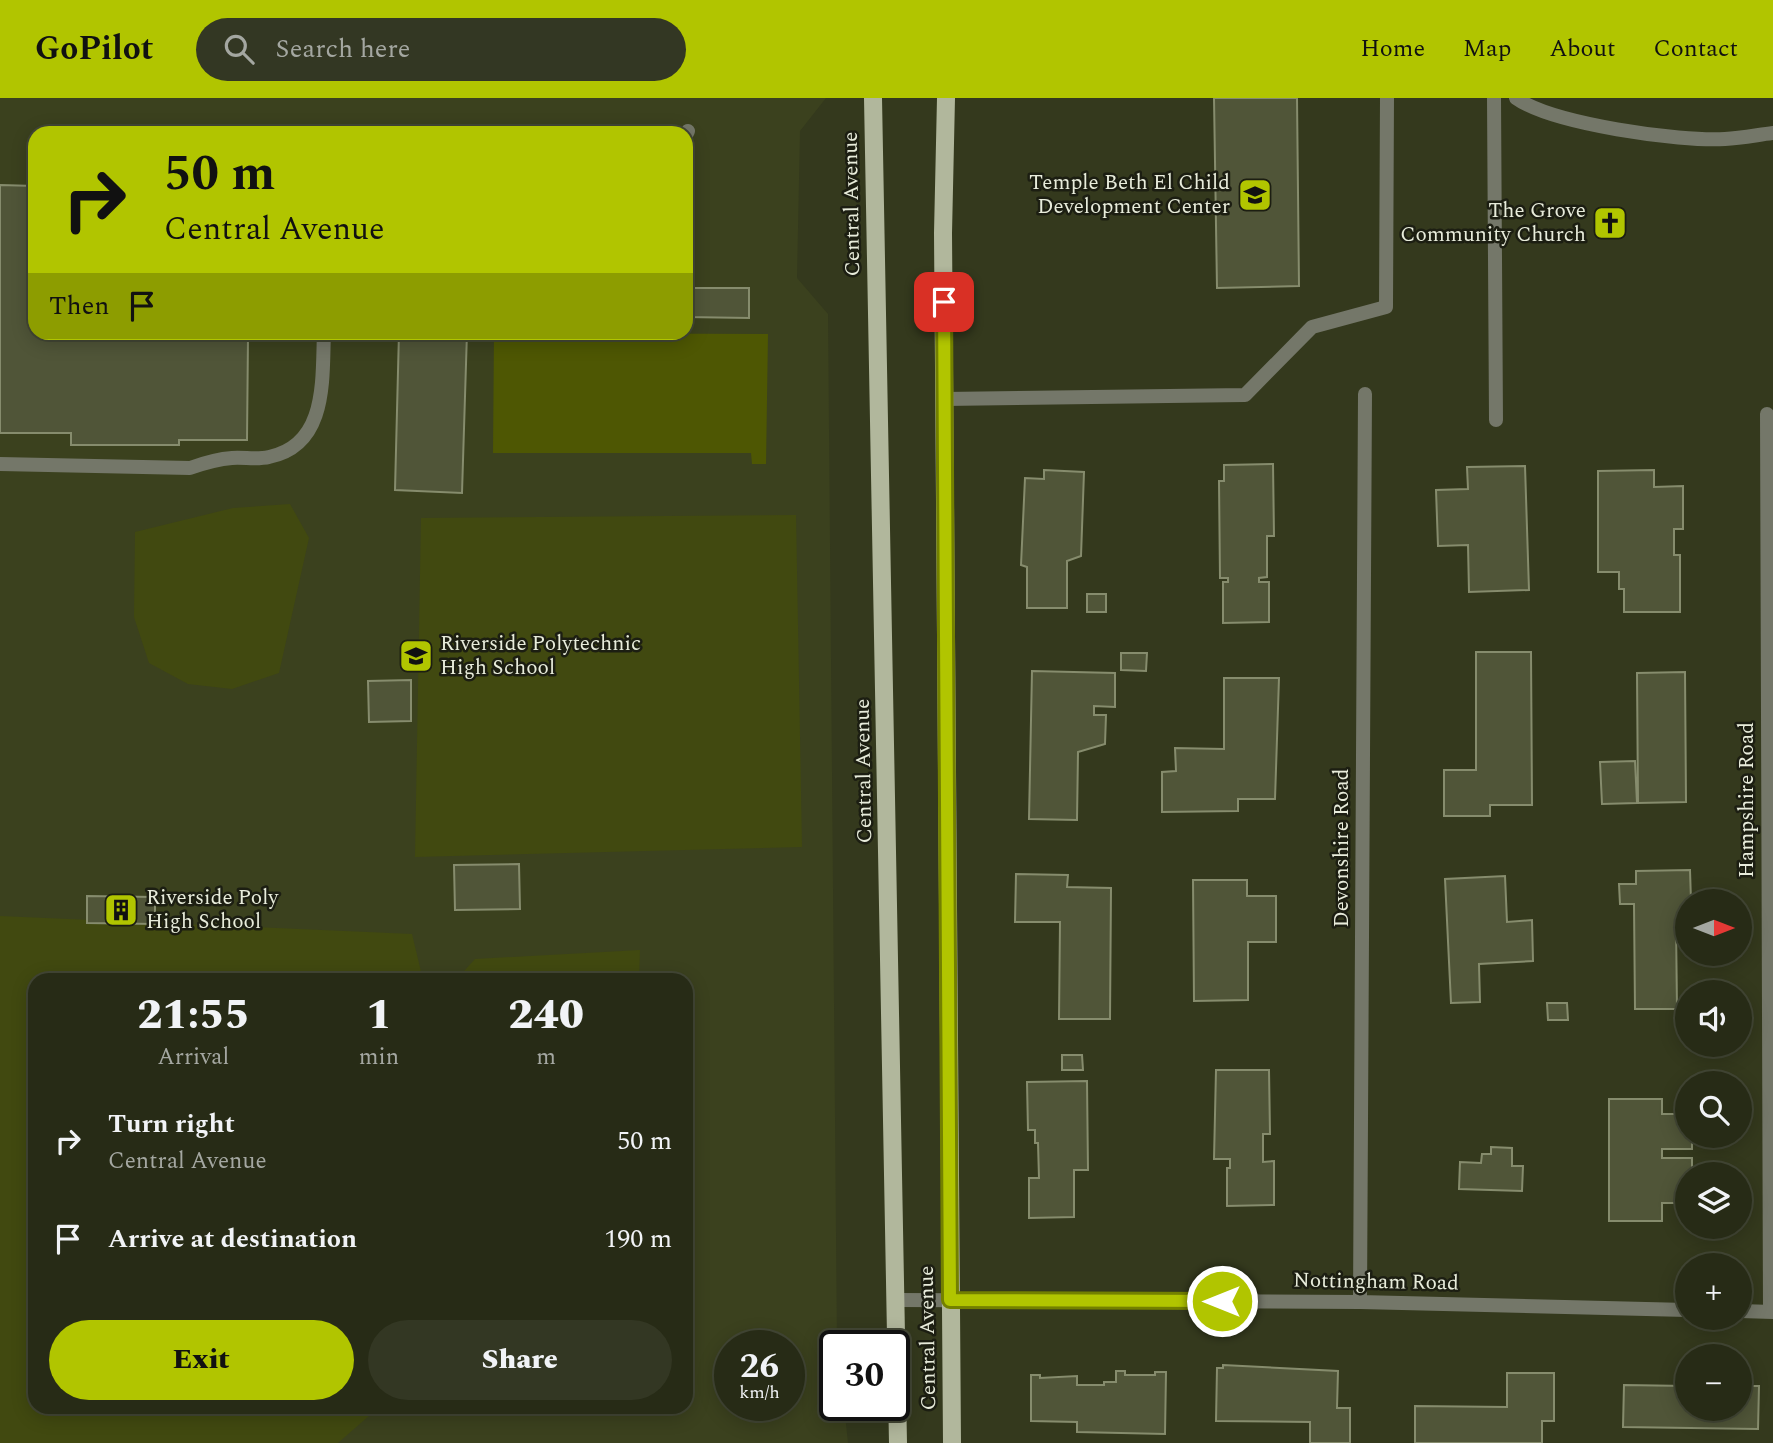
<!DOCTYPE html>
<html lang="en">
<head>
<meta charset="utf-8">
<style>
  :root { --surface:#272b16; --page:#333723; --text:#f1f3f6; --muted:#a4a7a1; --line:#434735; --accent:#b1c500 }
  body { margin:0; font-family:Spectral,serif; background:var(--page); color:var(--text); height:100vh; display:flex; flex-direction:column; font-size:26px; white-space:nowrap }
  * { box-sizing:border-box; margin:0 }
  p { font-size:23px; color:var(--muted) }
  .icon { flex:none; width:38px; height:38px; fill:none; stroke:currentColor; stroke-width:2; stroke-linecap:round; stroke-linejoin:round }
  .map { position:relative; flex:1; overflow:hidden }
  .side { position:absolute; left:28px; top:875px; width:665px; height:441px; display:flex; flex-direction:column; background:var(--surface); border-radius:21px; box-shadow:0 4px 18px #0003,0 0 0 2px var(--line) }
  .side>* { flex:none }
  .hud { position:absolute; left:28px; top:28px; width:665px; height:214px; border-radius:21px; box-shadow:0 4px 18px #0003,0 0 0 2px var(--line); background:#b1c500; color:#111; overflow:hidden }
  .needle { width:46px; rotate:90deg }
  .buttons { position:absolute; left:1675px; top:791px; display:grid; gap:14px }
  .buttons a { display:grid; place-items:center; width:77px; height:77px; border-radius:50%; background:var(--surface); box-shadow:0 4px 18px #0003,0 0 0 2px var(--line); font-size:35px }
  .speed { position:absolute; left:714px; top:1232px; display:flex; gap:14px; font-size:35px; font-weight:700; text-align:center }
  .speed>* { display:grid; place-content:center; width:91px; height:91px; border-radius:50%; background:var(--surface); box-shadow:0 4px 18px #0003,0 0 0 2px var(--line); line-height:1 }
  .speed small { font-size:18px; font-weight:400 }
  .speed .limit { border:4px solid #111; border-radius:10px; background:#fff; color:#111 }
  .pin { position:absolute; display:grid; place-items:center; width:60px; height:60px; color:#fff; margin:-30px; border-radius:14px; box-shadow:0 4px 10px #0006 }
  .me { position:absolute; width:77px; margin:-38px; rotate:270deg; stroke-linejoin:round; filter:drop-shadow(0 0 5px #0008) }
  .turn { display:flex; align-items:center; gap:24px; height:147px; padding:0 21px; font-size:32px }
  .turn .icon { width:91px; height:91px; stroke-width:2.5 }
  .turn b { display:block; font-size:49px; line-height:60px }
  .then { display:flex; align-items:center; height:66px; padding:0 21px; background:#0003; gap:14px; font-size:26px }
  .eta { display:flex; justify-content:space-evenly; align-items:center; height:119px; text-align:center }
  .eta b { font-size:42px; font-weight:800; line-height:49px }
  .button { display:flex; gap:14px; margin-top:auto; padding:14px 21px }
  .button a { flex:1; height:80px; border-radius:42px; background:var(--accent); color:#111; font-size:28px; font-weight:800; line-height:80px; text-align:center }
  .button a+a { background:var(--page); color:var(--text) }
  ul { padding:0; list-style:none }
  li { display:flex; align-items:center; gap:21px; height:98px; padding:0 21px }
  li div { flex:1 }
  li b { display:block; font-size:26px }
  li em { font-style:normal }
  header { display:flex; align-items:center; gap:42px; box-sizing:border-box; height:98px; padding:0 35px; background:var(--accent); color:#111 }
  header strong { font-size:33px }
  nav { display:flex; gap:38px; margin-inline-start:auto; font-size:24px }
  .search { width:490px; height:63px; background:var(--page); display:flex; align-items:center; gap:18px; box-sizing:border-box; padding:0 24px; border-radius:38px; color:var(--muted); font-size:26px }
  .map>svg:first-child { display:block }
</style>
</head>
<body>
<header>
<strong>GoPilot</strong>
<div class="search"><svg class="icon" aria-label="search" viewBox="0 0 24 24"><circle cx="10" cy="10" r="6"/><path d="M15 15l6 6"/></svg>Search here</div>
<nav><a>Home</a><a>Map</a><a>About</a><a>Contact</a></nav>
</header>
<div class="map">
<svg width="1773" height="1345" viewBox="0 0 1773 1345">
  <rect width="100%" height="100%" fill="#34391d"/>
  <path fill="#3b411e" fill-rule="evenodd" d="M 0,0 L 826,0 L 800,33 L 797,180 L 828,216 L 837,1248 L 835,1307 L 844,1307 L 848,1345 L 0,1345 ZM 35,35 L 686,35 L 686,234 L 35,234 ZM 35,882 L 686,882 L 686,1309 L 35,1309 ZM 730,1248 L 789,1248 L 789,1307 L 730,1307 Z"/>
  <path fill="#414910" d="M 290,406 L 309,440 L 279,575 L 232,591 L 188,586 L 149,565 L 134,519 L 135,434 L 233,410 Z
    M 796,417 L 802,749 L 415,759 L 421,420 Z
    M 0,818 L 412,836 L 423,882 L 35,882 L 35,1309 L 379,1309 L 338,1345 L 0,1345 Z
    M 640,852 L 639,882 L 456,882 L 475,861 Z"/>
  <path fill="#4e5703" d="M 494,235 L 768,236 L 766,366 L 752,366 L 751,355 L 493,355 Z"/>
  <path fill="#505538" stroke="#868c6d" stroke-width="2" d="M 1214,0 L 1297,0 L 1299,188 L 1217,190 Z
    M 183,29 L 285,29 L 285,35 L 183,35 Z
    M 0,87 L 35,88 L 35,234 L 179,234 L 179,240 L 248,239 L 247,342 L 179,342 L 179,347 L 71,347 L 71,335 L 0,335 Z
    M 686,190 L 749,190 L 749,220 L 686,219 Z
    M 399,234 L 467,234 L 462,395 L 395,392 Z
    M 1273,366 L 1274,438 L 1267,438 L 1267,479 L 1259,480 L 1259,484 L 1269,484 L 1269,524 L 1223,525 L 1223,484 L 1228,484 L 1228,480 L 1220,480 L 1219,383 L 1224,383 L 1224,367 Z
    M 1525,368 L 1529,492 L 1469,494 L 1468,447 L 1438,448 L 1436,392 L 1468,391 L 1467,369 Z
    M 1044,372 L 1084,374 L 1081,458 L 1067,463 L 1067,510 L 1027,510 L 1027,469 L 1021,467 L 1025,380 L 1044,381 Z
    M 1654,372 L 1654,389 L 1683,388 L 1683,431 L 1674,431 L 1674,457 L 1680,457 L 1680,514 L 1624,514 L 1624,491 L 1619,491 L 1619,474 L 1598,474 L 1598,373 Z
    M 1087,496 L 1106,496 L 1106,514 L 1087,514 Z
    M 1476,554 L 1531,554 L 1532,707 L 1490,707 L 1490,718 L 1444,718 L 1444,672 L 1476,672 Z
    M 1121,555 L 1147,555 L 1146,573 L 1121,572 Z
    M 1032,573 L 1115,575 L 1115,609 L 1094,608 L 1094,617 L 1106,617 L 1105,646 L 1078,654 L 1077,722 L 1029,721 Z
    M 1685,574 L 1686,704 L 1638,705 L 1637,575 Z
    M 1224,580 L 1279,580 L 1275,701 L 1238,701 L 1238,713 L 1162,714 L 1162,674 L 1176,673 L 1175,650 L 1224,651 Z
    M 411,582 L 411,623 L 369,624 L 368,583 Z
    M 1635,663 L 1637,705 L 1602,706 L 1600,664 Z
    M 519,766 L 520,811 L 455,812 L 454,767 Z
    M 1690,772 L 1691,803 L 1687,803 L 1687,820 L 1676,826 L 1677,911 L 1635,911 L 1634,806 L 1620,806 L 1619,786 L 1636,786 L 1636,773 Z
    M 1016,776 L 1068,777 L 1067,789 L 1111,790 L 1110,921 L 1059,921 L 1060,824 L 1015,824 Z
    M 1505,778 L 1507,824 L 1532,822 L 1533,863 L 1479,866 L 1480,904 L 1451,905 L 1445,781 Z
    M 1193,782 L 1247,782 L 1247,798 L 1276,798 L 1276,844 L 1248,844 L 1248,902 L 1194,903 Z
    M 87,798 L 155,799 L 155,826 L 87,825 Z
    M 1547,905 L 1567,905 L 1568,922 L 1548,922 Z
    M 1062,957 L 1082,957 L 1083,972 L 1062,972 Z
    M 1216,972 L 1269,972 L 1270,1036 L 1263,1036 L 1263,1064 L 1274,1063 L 1274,1107 L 1227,1108 L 1227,1070 L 1230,1070 L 1230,1061 L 1214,1061 Z
    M 1087,983 L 1088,1072 L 1074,1072 L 1074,1119 L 1029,1120 L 1029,1080 L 1039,1080 L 1038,1045 L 1035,1045 L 1035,1032 L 1028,1032 L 1027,984 Z
    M 1609,1001 L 1662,1001 L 1662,1016 L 1687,1016 L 1687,1038 L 1692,1038 L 1692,1051 L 1662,1051 L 1662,1060 L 1692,1060 L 1692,1076 L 1687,1076 L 1687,1105 L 1662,1105 L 1662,1123 L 1609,1123 Z
    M 1491,1049 L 1512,1050 L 1512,1068 L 1523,1068 L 1522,1093 L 1459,1091 L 1460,1064 L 1481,1065 L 1482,1056 L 1491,1056 Z
    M 1223,1267 L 1338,1273 L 1337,1310 L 1350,1310 L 1350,1345 L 1310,1345 L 1310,1324 L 1216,1323 L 1217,1270 L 1223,1270 Z
    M 1116,1273 L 1125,1273 L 1125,1277 L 1155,1277 L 1155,1274 L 1166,1274 L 1165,1336 L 1077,1334 L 1077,1324 L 1031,1323 L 1031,1277 L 1040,1277 L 1040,1280 L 1077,1278 L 1077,1287 L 1104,1287 L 1104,1284 L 1116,1284 Z
    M 1507,1275 L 1554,1275 L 1554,1323 L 1542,1323 L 1542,1345 L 1415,1345 L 1415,1308 L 1507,1309 Z
    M 1624,1287 L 1687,1288 L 1687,1311 L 1740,1311 L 1740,1288 L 1759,1288 L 1758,1331 L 1623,1329 Z"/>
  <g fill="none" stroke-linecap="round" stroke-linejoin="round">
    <path stroke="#747769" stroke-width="14" d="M 1494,0 L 1496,322
      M 1516,0 C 1552,26 1680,44 1725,41 C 1741,40 1757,37 1773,35
      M 686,37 L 688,33
      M 944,301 L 1245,297 L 1312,229 L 1386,209 L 1387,0
      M 0,366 L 190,370 C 204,365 217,361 232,360 C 244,359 257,362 269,359 C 328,347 322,281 324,234"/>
    <path stroke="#747769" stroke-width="14" d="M 1767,316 L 1770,1214
      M 896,1202 L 1360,1204 L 1687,1212
      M 1360,1204 L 1365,296
      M 1740,1213 L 1773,1214"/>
    <path stroke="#b1b79c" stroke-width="18" d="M 873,0 L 898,1345
      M 946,0 L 943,135 L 952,1345"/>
  </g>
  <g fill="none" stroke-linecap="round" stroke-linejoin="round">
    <defs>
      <path id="route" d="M 944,204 L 950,1202 L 1222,1203"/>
    </defs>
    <use href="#route" stroke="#738000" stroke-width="18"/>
    <use href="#route" stroke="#b1c500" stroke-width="12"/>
  </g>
  <defs>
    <symbol id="school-square" viewBox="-11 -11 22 22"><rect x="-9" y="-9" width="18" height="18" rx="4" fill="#b1c500" stroke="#1c1e12"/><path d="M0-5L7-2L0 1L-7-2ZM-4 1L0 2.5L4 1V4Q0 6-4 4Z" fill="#111"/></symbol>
    <symbol id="church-square" viewBox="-11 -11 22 22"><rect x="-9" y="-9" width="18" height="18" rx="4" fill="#b1c500" stroke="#1c1e12"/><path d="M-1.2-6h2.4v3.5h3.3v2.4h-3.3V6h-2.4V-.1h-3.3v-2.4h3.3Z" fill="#111"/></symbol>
    <symbol id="building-square" viewBox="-11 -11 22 22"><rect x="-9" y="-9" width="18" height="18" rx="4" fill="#b1c500" stroke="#1c1e12"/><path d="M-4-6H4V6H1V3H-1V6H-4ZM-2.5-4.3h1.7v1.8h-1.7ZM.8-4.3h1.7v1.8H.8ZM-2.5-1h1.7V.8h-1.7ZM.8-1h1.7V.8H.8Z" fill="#111"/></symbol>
  </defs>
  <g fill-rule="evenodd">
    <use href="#school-square" x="1236" y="78" width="38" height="38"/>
    <use href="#church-square" x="1591" y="106" width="38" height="38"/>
    <use href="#school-square" x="397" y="539" width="38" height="38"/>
    <use href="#building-square" x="102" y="793" width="38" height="38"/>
  </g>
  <g text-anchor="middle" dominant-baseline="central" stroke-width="5" stroke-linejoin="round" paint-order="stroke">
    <g font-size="21" fill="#e8ecdb" stroke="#1c1e12" text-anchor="end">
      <text x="1230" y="85">Temple Beth El Child<tspan x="1230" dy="24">Development Center</tspan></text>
      <text x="1586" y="113">The Grove<tspan x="1586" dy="24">Community Church</tspan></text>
      <text x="440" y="546" text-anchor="start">Riverside Polytechnic<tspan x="440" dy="24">High School</tspan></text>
      <text x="146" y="800" text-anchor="start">Riverside Poly<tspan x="146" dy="24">High School</tspan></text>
    </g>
    <g font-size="21" fill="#e8ecdb" stroke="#1c1e12">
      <text transform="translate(852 106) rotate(-91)">Central Avenue</text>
      <text transform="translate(864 673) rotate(-91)">Central Avenue</text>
      <text transform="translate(1747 702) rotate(-90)">Hampshire Road</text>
      <text transform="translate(1342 750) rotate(-90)">Devonshire Road</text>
      <text transform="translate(1376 1184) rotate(1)">Nottingham Road</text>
      <text transform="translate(928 1240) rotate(-91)">Central Avenue</text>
    </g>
  </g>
</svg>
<div class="buttons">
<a><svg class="needle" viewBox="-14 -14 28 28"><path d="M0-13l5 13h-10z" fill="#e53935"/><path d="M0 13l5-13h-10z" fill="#a4a7a1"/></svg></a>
<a><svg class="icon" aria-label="sound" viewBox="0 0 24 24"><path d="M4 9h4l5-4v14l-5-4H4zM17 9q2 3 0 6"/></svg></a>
<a><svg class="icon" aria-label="search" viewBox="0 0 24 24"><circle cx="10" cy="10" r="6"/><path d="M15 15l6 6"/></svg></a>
<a><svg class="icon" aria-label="layers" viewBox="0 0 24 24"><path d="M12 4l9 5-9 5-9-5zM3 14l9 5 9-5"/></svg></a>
<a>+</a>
<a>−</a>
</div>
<div class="speed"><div>26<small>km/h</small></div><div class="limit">30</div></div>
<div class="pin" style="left:944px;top:204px;background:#d93025"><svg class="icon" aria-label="arrive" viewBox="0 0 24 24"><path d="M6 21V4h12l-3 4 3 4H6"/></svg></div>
<svg class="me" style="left:1222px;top:1203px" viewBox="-20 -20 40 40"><circle r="17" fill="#b1c500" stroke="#fff" stroke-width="3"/><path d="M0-11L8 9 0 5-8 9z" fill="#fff"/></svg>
<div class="hud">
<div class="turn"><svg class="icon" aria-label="right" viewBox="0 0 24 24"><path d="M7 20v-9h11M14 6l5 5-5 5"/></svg><div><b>50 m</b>Central Avenue</div></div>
<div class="then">Then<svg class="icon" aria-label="arrive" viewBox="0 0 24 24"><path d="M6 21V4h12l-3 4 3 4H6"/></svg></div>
</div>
<section class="side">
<div class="eta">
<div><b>21:55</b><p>Arrival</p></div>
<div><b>1</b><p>min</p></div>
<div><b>240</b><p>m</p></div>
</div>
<ul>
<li><svg class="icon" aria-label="right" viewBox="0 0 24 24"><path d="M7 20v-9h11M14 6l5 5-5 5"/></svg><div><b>Turn right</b><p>Central Avenue</p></div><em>50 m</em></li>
<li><svg class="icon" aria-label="arrive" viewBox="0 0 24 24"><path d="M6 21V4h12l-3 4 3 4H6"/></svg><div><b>Arrive at destination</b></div><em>190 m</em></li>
</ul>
<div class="button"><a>Exit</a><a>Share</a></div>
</section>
</div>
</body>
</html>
